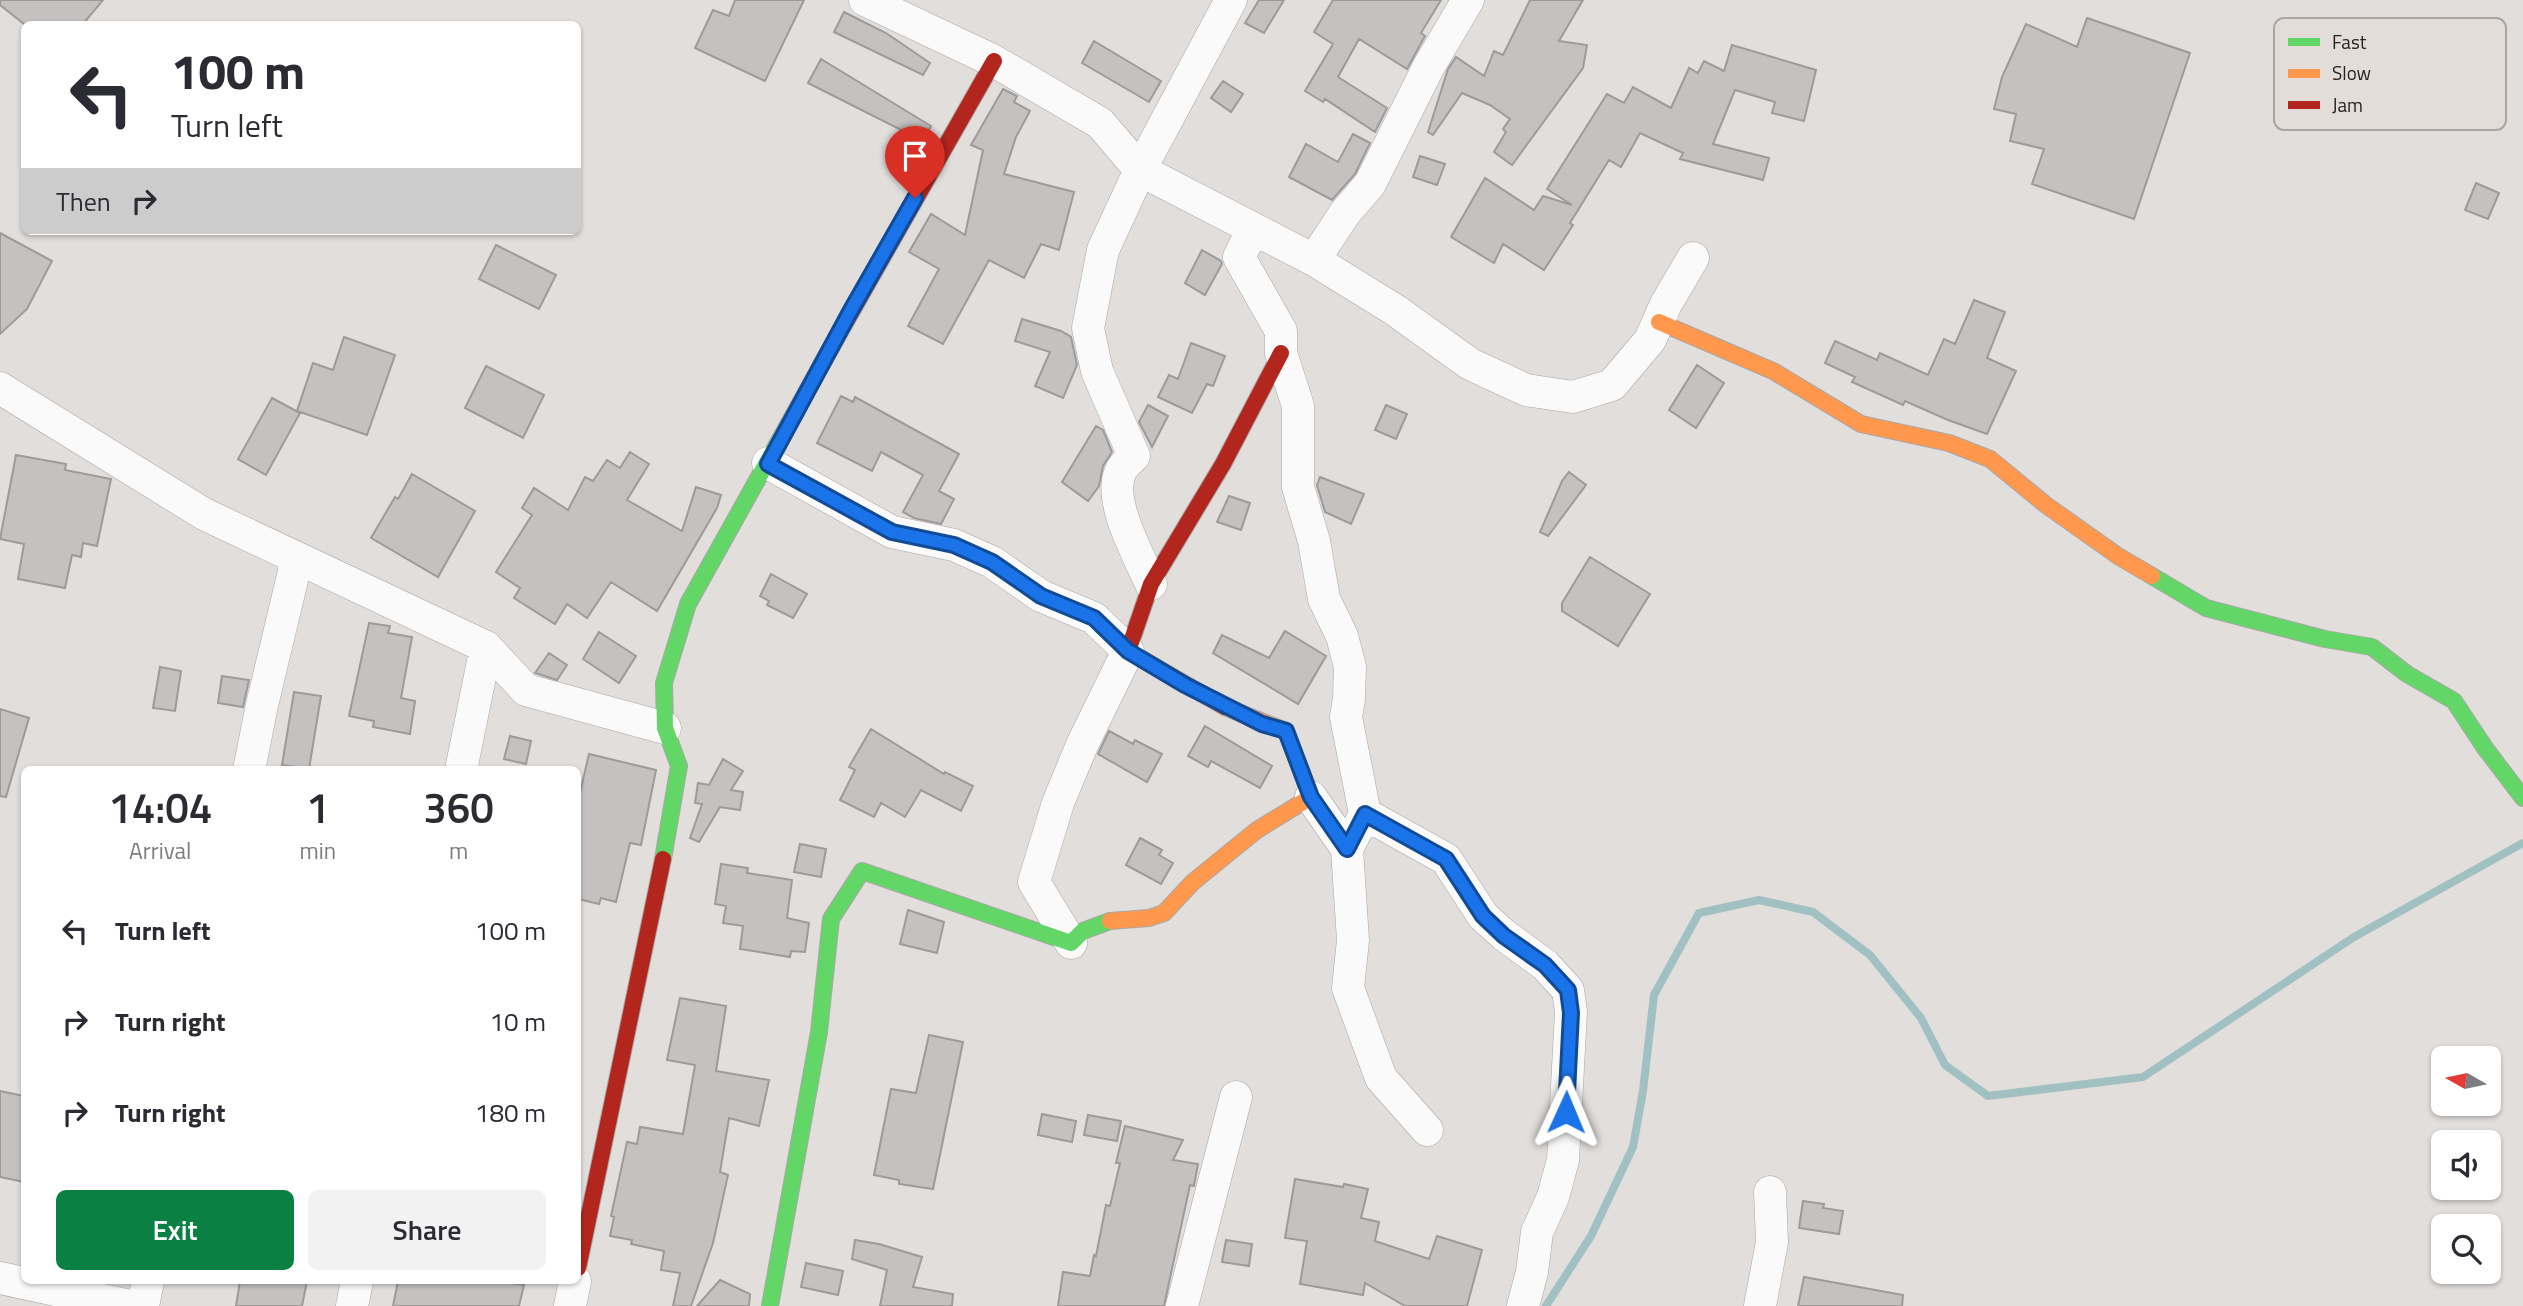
<!DOCTYPE html>
<html lang="en">
<head>
<meta charset="utf-8">
<style>
  :root { --surface:#fff; --page:#f2f2f3; --text:#2b2b33; --muted:#7c7c81; --accent:#0b8043 }
  body { margin:0; font-family:"Titillium Web",sans-serif; background:var(--page); color:var(--text); height:100vh; display:flex; flex-direction:column; font-size:26px; white-space:nowrap }
  * { box-sizing:border-box; margin:0 }
  p { font-size:23px; color:var(--muted) }
  .icon { flex:none; width:38px; height:38px; fill:none; stroke:currentColor; stroke-width:2; stroke-linecap:round; stroke-linejoin:round }
  .map { position:relative; flex:1; overflow:hidden }
  .side { position:absolute; left:21px; top:766px; width:560px; height:518px; display:flex; flex-direction:column; background:var(--surface); border-radius:10px; box-shadow:0 2px 5px #0004 }
  .side>* { flex:none }
  .banner { position:absolute; left:21px; top:21px; width:560px; height:214px; border-radius:10px; box-shadow:0 2px 5px #0004; background:#fff; color:var(--text); overflow:hidden }
  .needle { width:46px; rotate:279deg }
  .controls { position:absolute; left:2431px; top:1046px; display:grid; gap:14px }
  .controls a { display:grid; place-items:center; width:70px; height:70px; border-radius:10px; background:var(--surface); box-shadow:0 2px 5px #0004; font-size:35px }
  .pin { position:absolute; display:grid; place-items:center; width:60px; height:60px; color:#fff; margin:-72px -30px; border-radius:50% 50% 50% 0; rotate:-45deg; box-shadow:0 0 7px #0007 }
  .pin .icon { rotate:45deg }
  .me { position:absolute; width:77px; margin:-38px; rotate:1deg; stroke-linejoin:round; filter:drop-shadow(0 0 5px #0008) }
  .turn { display:flex; align-items:center; gap:24px; height:147px; padding:0 35px; font-size:32px }
  .turn .icon { width:91px; height:91px; stroke-width:2.5 }
  .turn b { display:block; font-size:49px; line-height:60px }
  .then { display:flex; align-items:center; height:66px; padding:0 35px; background:#0003; gap:14px; font-size:26px }
  .eta { display:flex; justify-content:space-evenly; align-items:center; height:119px; text-align:center }
  .eta b { font-size:42px; font-weight:600; line-height:49px }
  .action { display:flex; gap:14px; margin-top:auto; padding:14px 35px }
  .action a { flex:1; height:80px; border-radius:10px; background:var(--accent); color:#fff; font-size:28px; font-weight:600; line-height:80px; text-align:center }
  .action a+a { background:var(--page); color:var(--text) }
  ul { padding:0; list-style:none }
  li { display:flex; align-items:center; gap:21px; height:91px; padding:0 35px }
  li div { flex:1 }
  li b { display:block; font-size:26px }
  li em { font-style:normal }
  .map>svg:first-child { display:block }
</style>
</head>
<body>
<div class="map">
<svg width="2523" height="1306" viewBox="0 0 2523 1306">
  <rect width="100%" height="100%" fill="#e1dedc"/>
  <g fill="none" stroke-linecap="round" stroke-linejoin="round">
    <path stroke="#a1c0c2" stroke-width="8" d="M 1546,1306 L 1591,1236 L 1633,1147 L 1643,1091 L 1654,995 L 1699,913 L 1759,900 L 1813,912 L 1870,955 L 1921,1018 L 1945,1065 L 1988,1096 L 2143,1077 L 2354,937 L 2523,843"/>
  </g>
  <path fill="#c4c1c0" stroke="#9d9b9a" stroke-width="2" d="M 0,0 L 103,0 L 83,24 L 24,24 L 0,5 Z
    M 735,0 L 804,0 L 765,81 L 695,48 L 713,10 L 729,16 Z
    M 1259,0 L 1284,0 L 1264,33 L 1245,23 Z
    M 1333,0 L 1441,0 L 1421,33 L 1425,36 L 1407,69 L 1359,39 L 1338,77 L 1387,108 L 1375,132 L 1325,99 L 1323,102 L 1305,91 L 1333,44 L 1314,32 Z
    M 1530,0 L 1583,0 L 1559,41 L 1587,45 L 1583,68 L 1512,165 L 1494,152 L 1506,132 L 1503,129 L 1510,119 L 1490,105 L 1462,93 L 1433,135 L 1428,132 L 1448,69 L 1456,57 L 1484,76 L 1494,51 L 1503,55 Z
    M 844,12 L 886,33 L 930,63 L 923,75 L 834,32 Z
    M 2087,18 L 2190,53 L 2134,219 L 2032,184 L 2044,149 L 2010,141 L 2016,114 L 1994,109 L 2002,77 L 2026,24 L 2077,47 Z
    M 1094,41 L 1161,81 L 1149,102 L 1082,63 Z
    M 1732,45 L 1816,70 L 1804,121 L 1772,113 L 1775,102 L 1735,90 L 1713,144 L 1769,158 L 1763,180 L 1680,159 L 1683,153 L 1640,133 L 1621,167 L 1609,160 L 1570,223 L 1573,225 L 1544,270 L 1503,244 L 1494,263 L 1451,237 L 1485,178 L 1534,210 L 1543,196 L 1572,205 L 1547,189 L 1607,94 L 1624,103 L 1633,87 L 1671,108 L 1689,68 L 1698,73 L 1704,61 L 1724,71 Z
    M 821,59 L 931,126 L 923,141 L 808,83 Z
    M 1223,81 L 1243,94 L 1231,112 L 1211,98 Z
    M 1003,89 L 1017,96 L 1014,102 L 1030,111 L 1016,137 L 1004,174 L 1074,192 L 1059,250 L 1041,244 L 1024,278 L 989,260 L 943,344 L 908,326 L 939,269 L 909,252 L 931,214 L 965,235 L 983,150 L 971,145 Z
    M 1353,134 L 1370,143 L 1355,174 L 1332,200 L 1289,177 L 1306,144 L 1338,162 Z
    M 1420,156 L 1445,164 L 1437,185 L 1413,177 Z
    M 2476,183 L 2499,193 L 2488,219 L 2465,210 Z
    M 0,233 L 52,261 L 27,309 L 0,334 Z
    M 496,245 L 556,275 L 539,309 L 479,279 Z
    M 1202,250 L 1221,261 L 1222,264 L 1205,295 L 1185,283 Z
    M 1974,300 L 2005,312 L 1987,358 L 2016,371 L 1987,434 L 1948,420 L 1905,401 L 1903,405 L 1852,382 L 1855,377 L 1825,363 L 1835,341 L 1877,360 L 1880,353 L 1928,375 L 1944,339 L 1955,344 Z
    M 1022,319 L 1061,331 L 1071,337 L 1077,365 L 1063,398 L 1035,386 L 1050,352 L 1015,341 Z
    M 344,337 L 395,355 L 367,435 L 297,411 L 313,363 L 333,370 Z
    M 1191,343 L 1225,356 L 1213,386 L 1207,384 L 1192,413 L 1158,397 L 1169,375 L 1178,379 Z
    M 1697,365 L 1724,383 L 1696,428 L 1669,410 Z
    M 486,366 L 544,395 L 523,438 L 465,408 Z
    M 841,396 L 853,402 L 855,397 L 959,454 L 939,491 L 954,499 L 941,524 L 914,518 L 903,512 L 923,475 L 881,452 L 872,471 L 817,443 Z
    M 272,398 L 300,413 L 266,475 L 238,459 Z
    M 1148,405 L 1168,416 L 1152,447 L 1139,422 Z
    M 1386,405 L 1407,414 L 1396,439 L 1375,430 Z
    M 1096,426 L 1103,430 L 1112,452 L 1103,466 L 1099,486 L 1088,501 L 1062,482 Z
    M 630,452 L 649,464 L 627,500 L 682,531 L 696,487 L 721,495 L 717,508 L 657,611 L 611,582 L 587,618 L 567,604 L 555,624 L 514,598 L 520,588 L 496,572 L 532,515 L 522,508 L 534,488 L 568,510 L 585,477 L 593,481 L 607,460 L 620,468 Z
    M 16,455 L 66,464 L 65,470 L 111,479 L 97,546 L 83,543 L 81,557 L 72,555 L 65,588 L 18,579 L 24,544 L 0,539 Z
    M 1569,472 L 1586,485 L 1548,536 L 1540,532 L 1562,481 Z
    M 412,474 L 475,511 L 438,577 L 371,538 L 395,497 L 398,499 Z
    M 1320,477 L 1364,494 L 1351,524 L 1325,512 L 1317,485 Z
    M 1229,496 L 1250,503 L 1241,530 L 1217,522 Z
    M 1590,557 L 1650,594 L 1618,646 L 1562,611 L 1562,603 Z
    M 771,574 L 807,594 L 793,618 L 767,605 L 769,601 L 760,596 Z
    M 369,623 L 390,626 L 388,633 L 412,637 L 401,698 L 415,701 L 410,734 L 373,727 L 374,721 L 349,716 Z
    M 1285,631 L 1326,656 L 1298,704 L 1213,653 L 1222,635 L 1269,658 Z
    M 599,632 L 636,656 L 619,683 L 583,659 Z
    M 549,653 L 567,665 L 557,680 L 535,673 Z
    M 160,667 L 181,671 L 175,711 L 153,708 Z
    M 222,676 L 249,680 L 243,707 L 218,703 Z
    M 294,692 L 321,696 L 309,769 L 282,765 Z
    M 0,709 L 29,718 L 6,797 L 0,796 Z
    M 1205,726 L 1272,766 L 1260,788 L 1211,761 L 1208,767 L 1188,756 Z
    M 871,729 L 944,774 L 945,772 L 973,786 L 961,811 L 921,790 L 905,817 L 881,803 L 874,817 L 840,800 L 855,770 L 849,767 Z
    M 1109,731 L 1133,744 L 1135,740 L 1162,754 L 1147,782 L 1098,754 Z
    M 510,736 L 531,741 L 526,764 L 504,759 Z
    M 589,754 L 656,770 L 641,845 L 630,843 L 616,902 L 601,898 L 599,904 L 578,899 L 578,801 Z
    M 723,759 L 743,771 L 731,790 L 743,792 L 740,810 L 720,807 L 699,842 L 690,838 L 702,804 L 695,803 L 698,783 L 709,785 Z
    M 1140,838 L 1162,850 L 1159,855 L 1173,863 L 1161,884 L 1126,865 Z
    M 800,844 L 826,849 L 821,877 L 794,872 Z
    M 721,864 L 748,868 L 747,873 L 792,880 L 787,918 L 809,923 L 805,952 L 791,951 L 790,957 L 740,949 L 743,926 L 723,923 L 726,906 L 715,904 Z
    M 908,910 L 944,922 L 937,953 L 900,944 Z
    M 680,998 L 726,1006 L 716,1071 L 769,1080 L 759,1126 L 729,1118 L 720,1172 L 728,1175 L 713,1243 L 691,1306 L 673,1306 L 680,1273 L 661,1270 L 664,1251 L 631,1244 L 632,1240 L 610,1236 L 614,1217 L 611,1216 L 627,1142 L 637,1144 L 640,1127 L 683,1134 L 695,1065 L 667,1060 Z
    M 929,1035 L 963,1042 L 933,1189 L 899,1184 L 899,1180 L 874,1175 L 891,1089 L 916,1093 Z
    M 0,1091 L 24,1096 L 24,1182 L 0,1177 Z
    M 1042,1114 L 1076,1121 L 1072,1142 L 1038,1135 Z
    M 1088,1115 L 1121,1121 L 1117,1141 L 1084,1135 Z
    M 1125,1126 L 1183,1140 L 1173,1160 L 1198,1164 L 1194,1186 L 1190,1185 L 1164,1306 L 1058,1306 L 1063,1272 L 1090,1276 L 1094,1255 L 1096,1256 L 1106,1205 L 1110,1206 L 1120,1163 L 1116,1163 Z
    M 1295,1179 L 1343,1187 L 1344,1184 L 1368,1189 L 1361,1218 L 1379,1222 L 1375,1241 L 1429,1259 L 1437,1236 L 1482,1250 L 1467,1306 L 1405,1306 L 1365,1283 L 1363,1295 L 1300,1284 L 1307,1241 L 1285,1238 Z
    M 1803,1201 L 1824,1204 L 1823,1208 L 1843,1211 L 1839,1234 L 1799,1228 Z
    M 855,1240 L 879,1244 L 922,1257 L 913,1287 L 953,1294 L 952,1306 L 880,1306 L 887,1270 L 852,1259 Z
    M 1226,1240 L 1252,1244 L 1249,1266 L 1222,1262 Z
    M 806,1263 L 843,1271 L 838,1295 L 801,1287 Z
    M 1804,1277 L 1903,1295 L 1902,1306 L 1798,1306 Z
    M 720,1280 L 750,1294 L 749,1306 L 697,1306 Z
    M 240,1281 L 307,1281 L 302,1306 L 236,1306 Z
    M 398,1281 L 501,1281 L 524,1285 L 519,1306 L 393,1306 Z"/>
  <g fill="none" stroke-linecap="round" stroke-linejoin="round">
    <defs>
      <path id="street" d="M 865,0 L 994,61 L 1100,123 L 1140,170 L 1314,260 L 1395,310 L 1470,364 L 1526,390 L 1573,397 L 1612,385 L 1650,340 L 1666,304 L 1693,258
        M 1253,229 L 1239,257 L 1281,331 L 1281,353 L 1298,406 L 1298,487 L 1314,541 L 1324,599 L 1342,636 L 1350,667 L 1349,699 L 1346,717 L 1365,814 L 1446,859 L 1483,916 L 1504,935 L 1545,965 L 1568,990 L 1571,1012 L 1563,1160 L 1553,1197 L 1537,1232 L 1532,1272 L 1523,1306
        M 1314,260 L 1345,213 L 1370,184 L 1429,66 L 1468,0
        M 0,388 L 204,514 L 486,647 L 526,690 L 665,728
        M 768,463 L 892,532 L 954,545 L 992,562 L 1041,596 L 1094,618 L 1128,651 L 1082,745 L 1058,803 L 1034,882 L 1071,943
        M 1151,584 C 1139,556 1108,502 1120,473 C 1122,466 1129,461 1134,456 L 1097,371 L 1088,328 L 1103,250 L 1140,170 L 1231,0
        M 249,770 L 262,705 L 297,559
        M 461,770 L 486,647
        M 1311,797 L 1347,849
        M 1365,814 L 1347,849 L 1353,940 L 1348,988 L 1381,1078 L 1427,1130
        M 0,1278 L 130,1306
        M 143,1306 L 148,1281
        M 352,1306 L 357,1281
        M 570,1306 L 575,1281
        M 1182,1306 L 1236,1097
        M 1760,1306 L 1772,1242 L 1770,1192"/>
      <path id="fast" d="M 2152,576 L 2206,608 L 2325,639 L 2372,647 L 2407,674 L 2454,701 L 2485,748 L 2523,798
        M 663,859 L 679,766 L 665,728 L 664,683 L 688,604 L 832,346
        M 770,1306 L 819,1032 L 831,919 L 862,871 L 1071,943 L 1083,931 L 1110,921"/>
      <path id="slow" d="M 1659,322 L 1773,371 L 1861,424 L 1949,443 L 1990,459 L 2046,505 L 2118,556 L 2152,576
        M 1110,921 L 1149,918 L 1164,913 L 1193,882 L 1257,830 L 1311,797 L 1286,731 L 1225,707"/>
      <path id="jam" d="M 832,346 L 994,61
        M 1225,707 L 1128,651 L 1151,584 L 1223,464 L 1281,353
        M 578,1268 L 663,859"/>
    </defs>
    <use href="#street" stroke="#a9a7a6" stroke-width="33"/>
    <use href="#fast" stroke="#a9a7a6" stroke-width="18"/>
    <use href="#slow" stroke="#a9a7a6" stroke-width="18"/>
    <use href="#jam" stroke="#a9a7a6" stroke-width="18"/>
    <use href="#street" stroke="#fafafa" stroke-width="32"/>
    <use href="#fast" stroke="#63d668" stroke-width="16"/>
    <use href="#slow" stroke="#ff974d" stroke-width="16"/>
    <use href="#jam" stroke="#b3261e" stroke-width="16"/>
  </g>
  <g fill="none" stroke-linecap="round" stroke-linejoin="round">
    <defs>
      <path id="route" d="M 915,198 L 850,312 L 768,464 L 892,532 L 954,545 L 992,562 L 1041,596 L 1094,618 L 1128,651 L 1185,685 L 1262,724 L 1286,731 L 1311,797 L 1347,849 L 1365,814 L 1446,859 L 1483,916 L 1504,936 L 1545,965 L 1568,990 L 1571,1013 L 1566,1112"/>
    </defs>
    <use href="#route" stroke="#114b97" stroke-width="18"/>
    <use href="#route" stroke="#1a73e8" stroke-width="12"/>
  </g>
  <rect x="2274" y="18" width="232" height="112" rx="10" fill="#e3ddda" stroke="#aaa5a3" stroke-width="2"/>
  <rect x="2288" y="38" width="32" height="8" fill="#63d668"/>
  <rect x="2288" y="69" width="32" height="9" fill="#ff974d"/>
  <rect x="2288" y="101" width="32" height="8" fill="#b3261e"/>
  <g font-size="19" fill="#252322">
    <text x="2332" y="49">Fast</text>
    <text x="2332" y="80">Slow</text>
    <text x="2332" y="112">Jam</text>
  </g>
</svg>
<div class="controls">
<a><svg class="needle" viewBox="-14 -14 28 28"><path d="M0-13l5 13h-10z" fill="#e53935"/><path d="M0 13l5-13h-10z" fill="#7c7c81"/></svg></a>
<a><svg class="icon" aria-label="sound" viewBox="0 0 24 24"><path d="M4 9h4l5-4v14l-5-4H4zM17 9q2 3 0 6"/></svg></a>
<a><svg class="icon" aria-label="search" viewBox="0 0 24 24"><circle cx="10" cy="10" r="6"/><path d="M15 15l6 6"/></svg></a>
</div>
<div class="pin" style="left:915px;top:198px;background:#d93025"><svg class="icon" aria-label="arrive" viewBox="0 0 24 24"><path d="M6 21V4h12l-3 4 3 4H6"/></svg></div>
<svg class="me" style="left:1566px;top:1112px" viewBox="-20 -20 40 40"><path d="M0-17L14 15 0 8-14 15z" fill="#1a73e8" stroke="#fff" stroke-width="4"/></svg>
<div class="banner">
<div class="turn"><svg class="icon" aria-label="left" viewBox="0 0 24 24"><path d="M17 20v-9H6M10 6l-5 5 5 5"/></svg><div><b>100 m</b>Turn left</div></div>
<div class="then">Then<svg class="icon" aria-label="right" viewBox="0 0 24 24"><path d="M7 20v-9h11M14 6l5 5-5 5"/></svg></div>
</div>
<section class="side">
<div class="eta">
<div><b>14:04</b><p>Arrival</p></div>
<div><b>1</b><p>min</p></div>
<div><b>360</b><p>m</p></div>
</div>
<ul>
<li><svg class="icon" aria-label="left" viewBox="0 0 24 24"><path d="M17 20v-9H6M10 6l-5 5 5 5"/></svg><div><b>Turn left</b></div><em>100 m</em></li>
<li><svg class="icon" aria-label="right" viewBox="0 0 24 24"><path d="M7 20v-9h11M14 6l5 5-5 5"/></svg><div><b>Turn right</b></div><em>10 m</em></li>
<li><svg class="icon" aria-label="right" viewBox="0 0 24 24"><path d="M7 20v-9h11M14 6l5 5-5 5"/></svg><div><b>Turn right</b></div><em>180 m</em></li>
</ul>
<div class="action"><a>Exit</a><a>Share</a></div>
</section>
</div>
</body>
</html>
